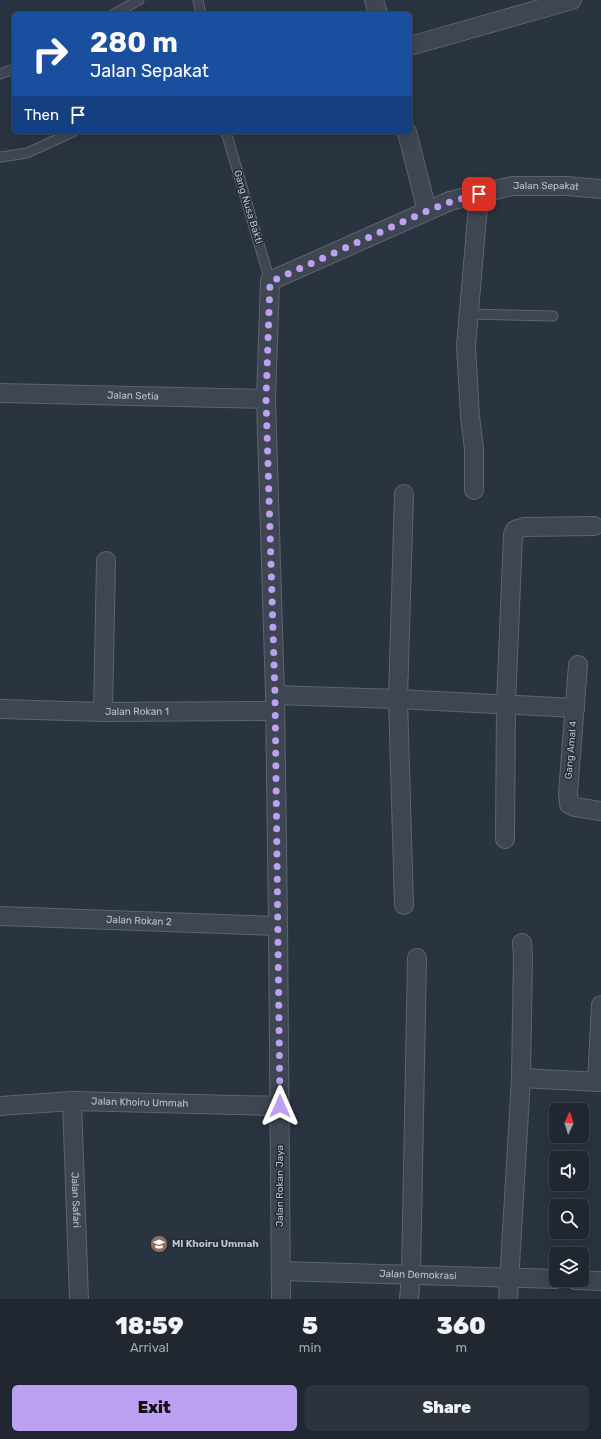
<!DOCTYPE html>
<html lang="en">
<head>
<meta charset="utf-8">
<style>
  :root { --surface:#202731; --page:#2d333d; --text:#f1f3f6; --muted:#a2a5ab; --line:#3d444d; --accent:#bca0f2 }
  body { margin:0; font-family:Rubik,sans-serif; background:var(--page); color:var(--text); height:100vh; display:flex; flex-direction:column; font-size:15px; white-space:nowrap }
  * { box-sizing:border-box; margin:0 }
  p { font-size:13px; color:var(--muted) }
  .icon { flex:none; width:22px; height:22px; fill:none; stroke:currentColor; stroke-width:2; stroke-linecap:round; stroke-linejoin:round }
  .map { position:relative; height:1299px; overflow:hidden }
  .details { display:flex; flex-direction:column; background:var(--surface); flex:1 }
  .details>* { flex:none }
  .banner { position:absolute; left:12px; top:12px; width:400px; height:122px; border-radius:6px; box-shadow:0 4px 16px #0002,0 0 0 1px var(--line); background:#1a4fa0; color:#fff; overflow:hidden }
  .needle { width:26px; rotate:4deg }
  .fabs { position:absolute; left:549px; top:1103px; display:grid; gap:8px }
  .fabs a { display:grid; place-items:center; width:40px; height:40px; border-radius:6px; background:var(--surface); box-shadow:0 4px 16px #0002,0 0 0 1px var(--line); font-size:20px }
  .pin { position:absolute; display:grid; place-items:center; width:34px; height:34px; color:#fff; margin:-17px; border-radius:8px; box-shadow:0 2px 6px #0006 }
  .me { position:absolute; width:44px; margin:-22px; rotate:0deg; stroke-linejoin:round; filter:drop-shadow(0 0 3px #0008) }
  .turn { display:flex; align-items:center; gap:14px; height:84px; padding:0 12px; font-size:18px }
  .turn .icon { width:52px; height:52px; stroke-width:2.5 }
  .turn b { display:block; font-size:28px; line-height:34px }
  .then { display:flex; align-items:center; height:38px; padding:0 12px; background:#0003; gap:8px; font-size:15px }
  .eta { display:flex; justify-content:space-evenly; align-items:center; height:68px; text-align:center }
  .eta b { font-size:24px; font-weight:800; line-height:28px }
  .action { display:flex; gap:8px; margin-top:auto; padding:8px 12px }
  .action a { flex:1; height:46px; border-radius:6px; background:var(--accent); color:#111; font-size:16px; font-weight:800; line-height:46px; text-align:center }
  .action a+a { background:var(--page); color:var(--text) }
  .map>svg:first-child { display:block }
</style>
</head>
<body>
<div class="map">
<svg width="601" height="1299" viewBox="0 0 601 1299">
  <rect width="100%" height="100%" fill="#2a3441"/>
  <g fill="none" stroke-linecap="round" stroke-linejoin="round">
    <defs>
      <path id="lane" d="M 198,0 L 201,14
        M 114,14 L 139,0
        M 0,74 L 14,69
        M 226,132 L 270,281
        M 1,157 L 27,153 L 73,132
        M 469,314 L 553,316"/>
      <g id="street">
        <path d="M 374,0 L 378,14"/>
        <path d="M 410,46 L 572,0"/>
        <path d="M 407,132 L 427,211"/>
        <path id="s1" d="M 0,393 L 266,399"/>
        <path d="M 474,490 L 474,449 L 470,416 L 466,346 L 479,194"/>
        <path d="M 578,665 L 568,793 L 569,804 L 575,807 L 601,811"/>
        <path d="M 275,695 L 398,699 L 575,708"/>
        <path id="s2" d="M 0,709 L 103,712 L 275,711"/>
        <path d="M 103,712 L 106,561"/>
        <path d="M 505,839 L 506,704 L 513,535 L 515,530 L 524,527 L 594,526"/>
        <path d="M 404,905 L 398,699 L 404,494"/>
        <path id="s3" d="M 0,916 L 278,926"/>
        <path d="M 521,1078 L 601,1082"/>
        <path d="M 597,1082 L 601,1005"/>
        <path id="s4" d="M 72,1101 L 79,1299"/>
        <path id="s5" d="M 0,1106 L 72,1101 L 280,1106"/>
        <path id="s6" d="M 281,1271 L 556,1279"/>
        <path d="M 575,1280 L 601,1281"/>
        <path id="s7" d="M 281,1299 L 278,926 L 275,695 L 266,399 L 270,281 L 450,201 L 512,186 L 566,186 L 601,189"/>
        <path d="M 409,1299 L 411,1274 L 417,958"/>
        <path d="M 508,1299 L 521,1078 L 523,957 L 522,943"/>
      </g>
    </defs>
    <use href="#lane" stroke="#5c646e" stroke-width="11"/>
    <use href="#street" stroke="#5c646e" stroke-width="20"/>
    <use href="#lane" stroke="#3e4651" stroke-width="9"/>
    <use href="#street" stroke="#3e4651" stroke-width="18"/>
  </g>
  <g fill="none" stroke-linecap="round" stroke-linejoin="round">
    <path stroke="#bca0f2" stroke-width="7" stroke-dasharray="0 12.6" d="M 280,1106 L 275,695 L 266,399 L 270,282 L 427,211 L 450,202 L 479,194"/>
  </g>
  <defs>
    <symbol id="school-disc" viewBox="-11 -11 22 22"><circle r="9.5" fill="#8d6e63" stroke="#222b36"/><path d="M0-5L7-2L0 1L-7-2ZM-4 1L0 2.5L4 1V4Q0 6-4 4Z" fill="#fff"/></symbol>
  </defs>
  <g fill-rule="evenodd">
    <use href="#school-disc" x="149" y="1234" width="20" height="20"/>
  </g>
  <g text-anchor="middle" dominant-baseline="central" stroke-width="3" stroke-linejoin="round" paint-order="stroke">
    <g font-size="10" fill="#bbc2cb" stroke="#222b36">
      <text stroke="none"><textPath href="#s7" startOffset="1313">Jalan Sepakat</textPath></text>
      <text transform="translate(248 207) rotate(73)">Gang Nusa Bakti</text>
      <text stroke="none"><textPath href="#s1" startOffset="133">Jalan Setia</textPath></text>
      <text stroke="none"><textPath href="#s2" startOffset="137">Jalan Rokan 1</textPath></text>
      <text transform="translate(571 750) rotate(-85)">Gang Amal 4</text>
      <text stroke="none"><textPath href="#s3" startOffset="139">Jalan Rokan 2</textPath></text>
      <text stroke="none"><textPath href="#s5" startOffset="140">Jalan Khoiru Ummah</textPath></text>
      <text transform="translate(280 1186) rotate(-90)">Jalan Rokan Jaya</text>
      <text stroke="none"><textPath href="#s4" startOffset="99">Jalan Safari</textPath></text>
      <text stroke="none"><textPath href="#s6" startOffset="137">Jalan Demokrasi</textPath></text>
    </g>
    <g font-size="10" font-weight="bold" fill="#bbc2cb" stroke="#222b36" text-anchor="start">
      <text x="172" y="1244">MI Khoiru Ummah</text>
    </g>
  </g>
</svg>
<div class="fabs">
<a><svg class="needle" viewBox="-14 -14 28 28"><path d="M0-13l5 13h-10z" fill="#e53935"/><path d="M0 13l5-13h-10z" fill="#a2a5ab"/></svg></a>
<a><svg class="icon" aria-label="sound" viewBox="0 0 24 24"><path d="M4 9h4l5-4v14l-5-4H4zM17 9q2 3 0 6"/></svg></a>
<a><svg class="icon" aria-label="search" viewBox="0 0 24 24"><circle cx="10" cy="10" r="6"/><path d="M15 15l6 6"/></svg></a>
<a><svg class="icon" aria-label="layers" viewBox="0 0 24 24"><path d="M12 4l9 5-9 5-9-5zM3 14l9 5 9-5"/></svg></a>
</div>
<div class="pin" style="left:479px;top:194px;background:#d93025"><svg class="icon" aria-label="arrive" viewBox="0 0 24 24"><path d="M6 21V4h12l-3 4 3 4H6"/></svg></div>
<svg class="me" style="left:280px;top:1106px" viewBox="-20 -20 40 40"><path d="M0-17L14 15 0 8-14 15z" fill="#bca0f2" stroke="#fff" stroke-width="4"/></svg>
<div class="banner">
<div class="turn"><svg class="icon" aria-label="right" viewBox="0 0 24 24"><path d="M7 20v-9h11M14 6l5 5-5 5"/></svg><div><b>280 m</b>Jalan Sepakat</div></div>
<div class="then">Then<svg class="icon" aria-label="arrive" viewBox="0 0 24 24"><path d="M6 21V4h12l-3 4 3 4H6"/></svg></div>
</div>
</div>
<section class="details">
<div class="eta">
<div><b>18:59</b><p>Arrival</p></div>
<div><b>5</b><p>min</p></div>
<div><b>360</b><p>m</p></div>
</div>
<div class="action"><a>Exit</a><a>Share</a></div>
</section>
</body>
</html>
